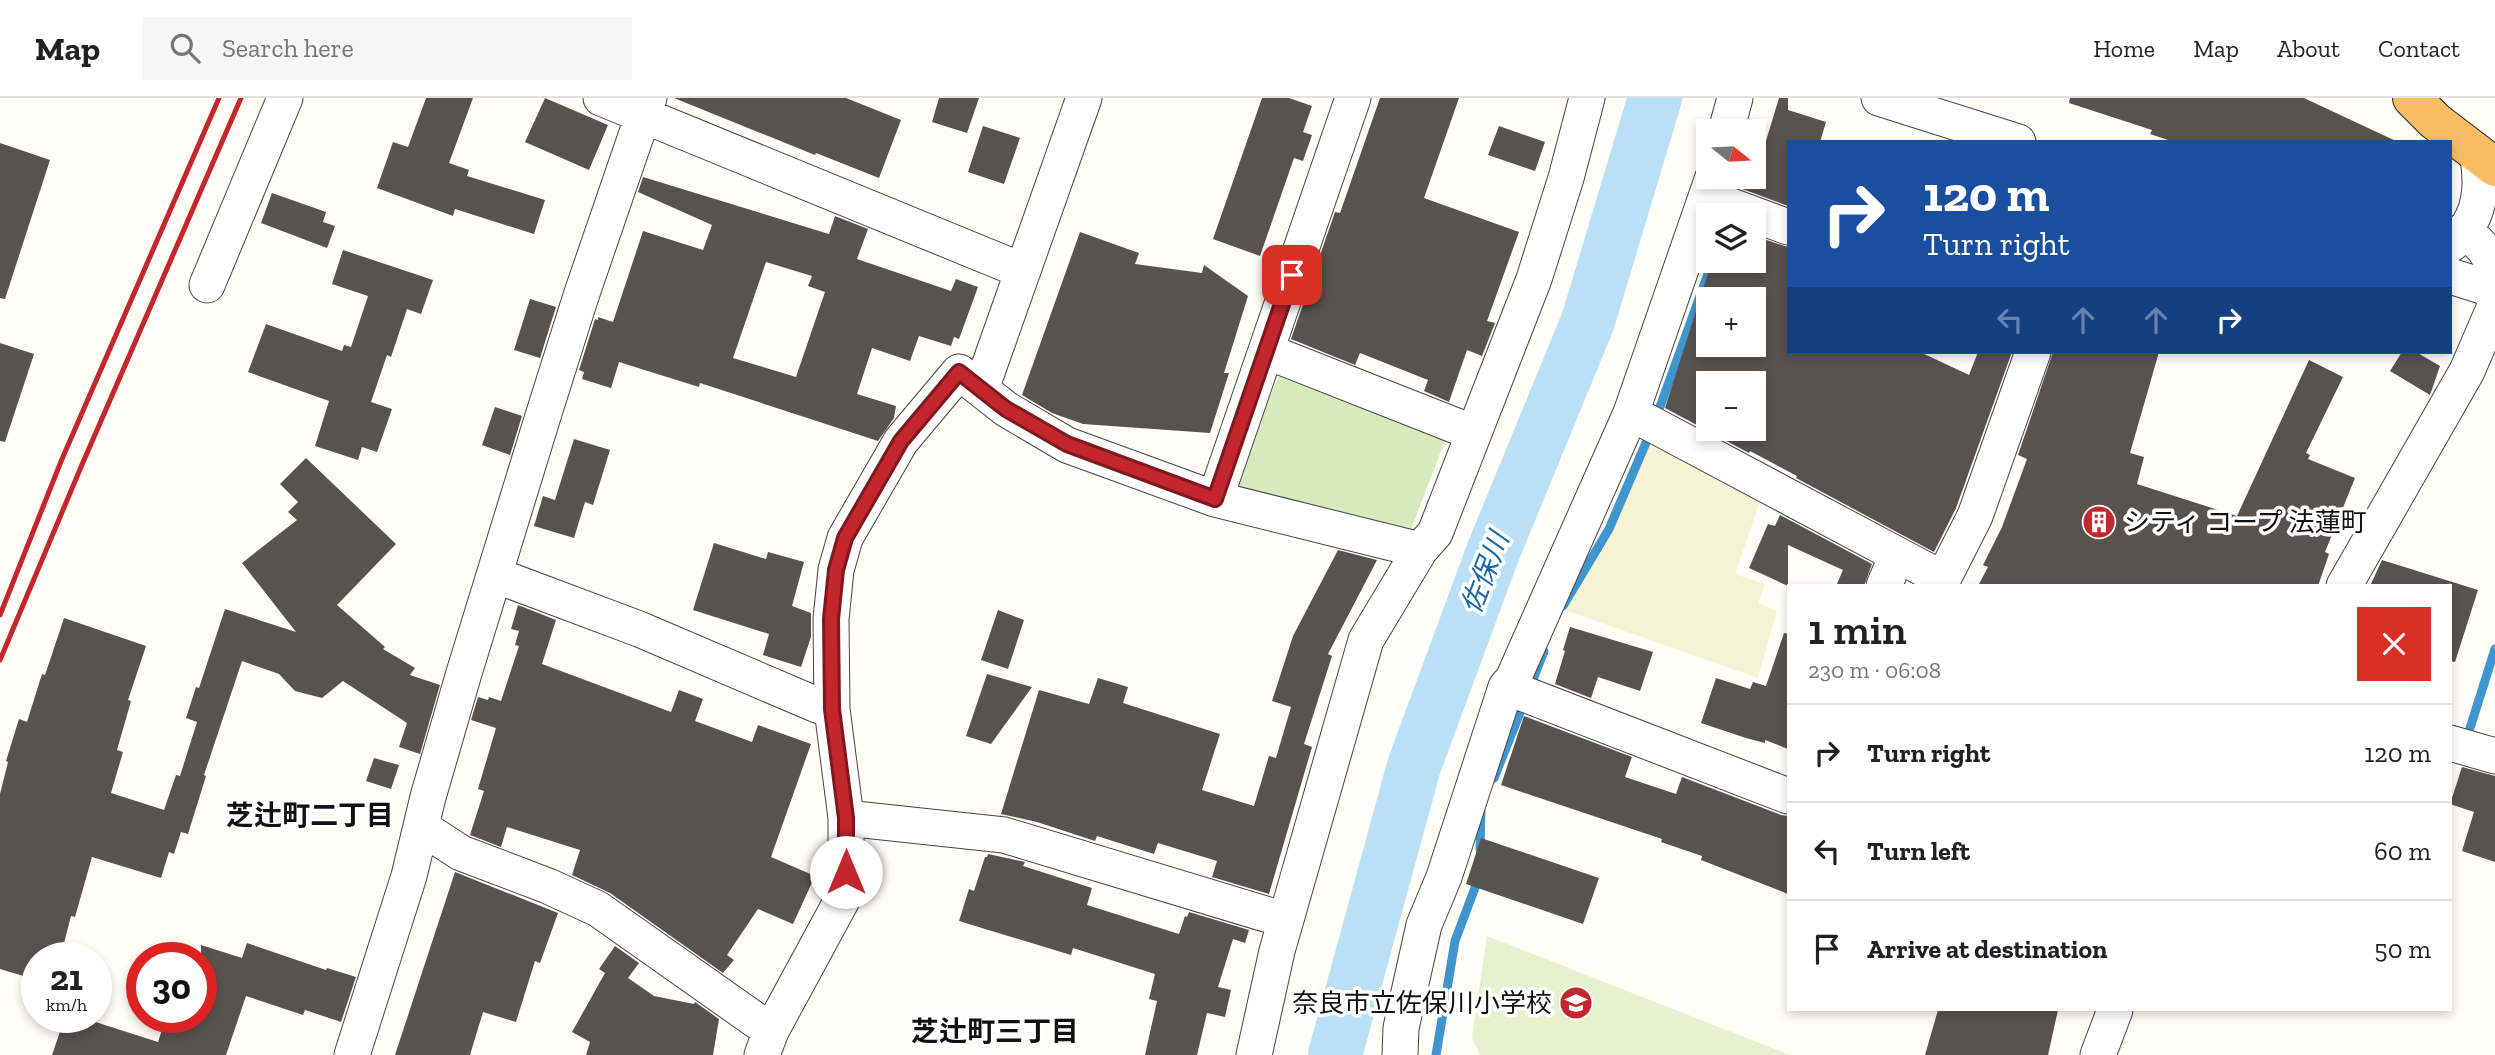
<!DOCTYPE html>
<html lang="en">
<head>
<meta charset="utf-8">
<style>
  :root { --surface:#fff; --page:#f6f6f6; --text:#202124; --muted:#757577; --line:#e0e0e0 }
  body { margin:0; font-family:"Zilla Slab","Noto Sans JP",serif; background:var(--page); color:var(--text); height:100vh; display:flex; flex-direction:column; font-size:26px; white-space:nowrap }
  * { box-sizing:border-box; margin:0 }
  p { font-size:23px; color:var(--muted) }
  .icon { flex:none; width:38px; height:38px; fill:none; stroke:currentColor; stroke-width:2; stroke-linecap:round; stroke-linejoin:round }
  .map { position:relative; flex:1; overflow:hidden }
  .drawer { position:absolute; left:1787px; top:486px; width:665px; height:427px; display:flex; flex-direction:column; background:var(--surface); border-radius:0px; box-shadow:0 4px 10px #0003 }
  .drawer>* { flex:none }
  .top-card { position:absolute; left:1787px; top:42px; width:665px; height:214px; border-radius:0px; box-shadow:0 4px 10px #0003; background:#1a4fa0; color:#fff; overflow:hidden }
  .needle { width:46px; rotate:108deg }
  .fabs { position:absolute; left:1696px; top:21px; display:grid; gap:14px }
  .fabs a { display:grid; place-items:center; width:70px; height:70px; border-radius:0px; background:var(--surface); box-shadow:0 4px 10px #0003; font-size:35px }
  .speed { position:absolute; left:21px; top:844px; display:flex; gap:14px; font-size:35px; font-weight:700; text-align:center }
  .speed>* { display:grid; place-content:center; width:91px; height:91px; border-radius:50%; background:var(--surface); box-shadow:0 4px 10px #0003; line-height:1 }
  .speed small { font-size:18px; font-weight:400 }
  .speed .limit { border:10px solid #d22; background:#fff; color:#111 }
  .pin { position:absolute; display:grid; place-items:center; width:60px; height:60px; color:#fff; margin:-30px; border-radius:14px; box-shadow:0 4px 10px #0006 }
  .me { position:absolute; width:77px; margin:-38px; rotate:0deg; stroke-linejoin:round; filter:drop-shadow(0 0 5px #0008) }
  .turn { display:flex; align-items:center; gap:24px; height:147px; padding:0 21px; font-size:32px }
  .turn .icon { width:91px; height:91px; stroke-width:2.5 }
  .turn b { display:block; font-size:49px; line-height:60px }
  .lanes { display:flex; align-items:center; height:66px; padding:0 21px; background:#0003; justify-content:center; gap:35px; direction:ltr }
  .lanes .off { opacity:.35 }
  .round { display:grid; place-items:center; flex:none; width:74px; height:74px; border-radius:0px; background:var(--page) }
  .head { display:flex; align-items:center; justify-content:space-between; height:119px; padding:0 21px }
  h1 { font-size:42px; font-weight:600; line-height:52px }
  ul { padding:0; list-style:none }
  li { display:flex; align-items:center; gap:21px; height:98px; padding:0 21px; border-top:2px solid var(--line) }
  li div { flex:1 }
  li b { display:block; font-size:26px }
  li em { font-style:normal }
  header { display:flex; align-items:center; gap:42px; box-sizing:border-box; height:98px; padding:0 35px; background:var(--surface); border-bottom:2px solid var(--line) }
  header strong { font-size:33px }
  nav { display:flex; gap:38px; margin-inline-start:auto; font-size:24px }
  .search { width:490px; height:63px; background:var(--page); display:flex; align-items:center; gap:18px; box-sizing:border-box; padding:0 24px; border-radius:0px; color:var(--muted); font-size:26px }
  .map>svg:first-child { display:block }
</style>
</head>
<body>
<header>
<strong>Map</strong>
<div class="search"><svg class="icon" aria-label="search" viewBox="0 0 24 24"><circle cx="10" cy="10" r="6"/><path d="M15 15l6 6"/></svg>Search here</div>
<nav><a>Home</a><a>Map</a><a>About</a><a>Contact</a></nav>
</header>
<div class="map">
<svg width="2495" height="957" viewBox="0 0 2495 957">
  <rect width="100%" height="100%" fill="#fffdf5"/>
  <path fill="#f6f3d4" d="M 1649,337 L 1762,398 L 1735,476 L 1765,486 L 1758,505 L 1777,513 L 1758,580 L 1562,511 L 1613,432 Z"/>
  <path fill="#d5ebbd" d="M 1280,276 L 1446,340 L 1408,439 L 1228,395 Z"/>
  <path fill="#e6f2cf" d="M 1487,838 L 1790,957 L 1480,957 L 1472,940 Z"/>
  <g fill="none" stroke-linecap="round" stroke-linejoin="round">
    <path stroke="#3f96cf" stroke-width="9" d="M 1656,320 L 1708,176
      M 1563,508 L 1609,431 L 1651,333
      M 1530,589 L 1544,553
      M 2470,630 L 2495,551
      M 1494,680 L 1525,602
      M 1480,751 L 1481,713
      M 1436,957 L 1455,843 L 1479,779"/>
    <path stroke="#b9e0f7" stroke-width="54" d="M 1335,957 L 1414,668 L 1493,454 L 1588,223 L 1655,0"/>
  </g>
  <path fill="#5a524d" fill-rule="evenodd" d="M 426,0 L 473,0 L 449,65 L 469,72 L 467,78 L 545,102 L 534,136 L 455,111 L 453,118 L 377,90 L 393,44 L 408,49 Z
    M 545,0 L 608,27 L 589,72 L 525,44 Z
    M 674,0 L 846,0 L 901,22 L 879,80 L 816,55 L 815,57 Z
    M 939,0 L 979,0 L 967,35 L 932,24 Z
    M 1262,0 L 1289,0 L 1312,8 L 1303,34 L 1312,37 L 1303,63 L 1294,60 L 1260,158 L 1213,141 Z
    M 1380,0 L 1459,0 L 1424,100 L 1519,134 L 1487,223 L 1495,225 L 1482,258 L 1467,252 L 1449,304 L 1424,293 L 1428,282 L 1360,255 L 1355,267 L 1291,241 L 1335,114 L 1340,115 Z
    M 1779,0 L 1788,0 L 1788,12 L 1826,24 L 1820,44 L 1788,44 L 1788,108 L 1732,87 L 1733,79 L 1755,79 Z
    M 2070,0 L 2304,0 L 2398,44 L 2174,44 L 2150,36 L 2152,32 L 2069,5 Z
    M 983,28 L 1020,40 L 1004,86 L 968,74 Z
    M 1499,28 L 1545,44 L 1535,73 L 1488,57 Z
    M 0,45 L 50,62 L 5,201 L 0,200 Z
    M 643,79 L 829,136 L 835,118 L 868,131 L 857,161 L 951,193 L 956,181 L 978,189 L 959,241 L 954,239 L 951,248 L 919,238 L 910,263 L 872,250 L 857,296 L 896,308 L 894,320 L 878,343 L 700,285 L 699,289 L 619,264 L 611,290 L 582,281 L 584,274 L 579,272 L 595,221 L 598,222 L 598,219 L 613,224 L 643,133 L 703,152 L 712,127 L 638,94 ZM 766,164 L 812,178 L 808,188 L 825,194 L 796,279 L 733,260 Z
    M 272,95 L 326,114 L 323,124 L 335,128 L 327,150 L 261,125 Z
    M 1080,134 L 1139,155 L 1135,166 L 1202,175 L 1204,167 L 1248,198 L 1224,275 L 1229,275 L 1210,335 L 1083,326 L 1052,315 L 1022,297 Z
    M 1754,138 L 1788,149 L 1788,254 L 1920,254 L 1969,277 L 1978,254 L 2012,254 L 1956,410 L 1934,454 L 1796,380 L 1797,378 L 1750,353 L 1749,355 L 1665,310 L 1712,163 L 1754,163 ZM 1708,201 L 1754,201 L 1754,247 L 1708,247 ZM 1708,285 L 1754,285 L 1754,331 L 1708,331 Z
    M 343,152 L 433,182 L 421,216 L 407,211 L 391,259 L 387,257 L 371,304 L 392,311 L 377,354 L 362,349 L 358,362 L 315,348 L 329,303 L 248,274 L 266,226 L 342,253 L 344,247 L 351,249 L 368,198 L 332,186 Z
    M 530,201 L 556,209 L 540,260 L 514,252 Z
    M 0,245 L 34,256 L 5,344 L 0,343 Z
    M 2053,254 L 2159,254 L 2130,355 L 2144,359 L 2137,386 L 2237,418 L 2309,262 L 2343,279 L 2306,355 L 2310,357 L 2308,361 L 2355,380 L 2325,454 L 2329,456 L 2318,488 L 1978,488 L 1988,469 L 1983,467 L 2002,429 L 2027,361 L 2018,357 Z
    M 2402,254 L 2416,254 L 2440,268 L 2430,297 L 2390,273 Z
    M 495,309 L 522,318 L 510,357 L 482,347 Z
    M 574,341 L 610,352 L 593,407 L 585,404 L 574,440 L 534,428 L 543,398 L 555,402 Z
    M 306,360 L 396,446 L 337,507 L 385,549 L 383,551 L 415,570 L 410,577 L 440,587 L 420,656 L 399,649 L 407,625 L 343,583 L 322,600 L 295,593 L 279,576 L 242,563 L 204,677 L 206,678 L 188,736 L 181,734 L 174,756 L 169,754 L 161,780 L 92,759 L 75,819 L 71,818 L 62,853 L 57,852 L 54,859 L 37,859 L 37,882 L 0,871 L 0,696 L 8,664 L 6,663 L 19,621 L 27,624 L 42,576 L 45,577 L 64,520 L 146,548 L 128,602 L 131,603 L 117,652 L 123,654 L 111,695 L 164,712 L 176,677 L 180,678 L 197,624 L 186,620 L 196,589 L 199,590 L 225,511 L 296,534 L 242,465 L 297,422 L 288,414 L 298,404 L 280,386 Z
    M 1780,417 L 1872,466 L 1864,488 L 1836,488 L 1843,472 L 1788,447 L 1788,488 L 1749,470 L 1768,426 L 1775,428 Z
    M 714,445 L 766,461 L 768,454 L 804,464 L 792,508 L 811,515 L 811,539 L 801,569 L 763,557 L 769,536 L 693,512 Z
    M 1338,452 L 1377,462 L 1328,556 L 1332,558 L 1304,646 L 1312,649 L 1269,796 L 1212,779 L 1217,763 L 1158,745 L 1154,756 L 1097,738 L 1095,743 L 1037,724 L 1001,716 L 1039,592 L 1089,606 L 1098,580 L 1128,589 L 1123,605 L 1220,636 L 1202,692 L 1254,708 L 1269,658 L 1276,660 L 1291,609 L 1272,603 L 1293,538 Z
    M 2382,462 L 2478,492 L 2455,564 L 2450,563 L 2450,484 L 2449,488 L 2370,488 Z
    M 518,507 L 556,522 L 542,566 L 671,614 L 679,592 L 703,601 L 695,623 L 752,644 L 758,627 L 811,646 L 771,759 L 815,778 L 793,826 L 758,811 L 727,857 L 734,862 L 723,875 L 610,795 L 572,777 L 580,752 L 507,729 L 501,749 L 470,737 L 484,693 L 478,691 L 496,630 L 471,622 L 478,599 L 488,602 L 489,599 L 501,603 L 519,548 L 515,547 L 519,533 L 511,531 Z
    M 998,512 L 1024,522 L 1008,571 L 981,562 Z
    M 1570,529 L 1653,554 L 1640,593 L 1598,579 L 1591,600 L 1555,586 L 1565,553 L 1563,552 Z
    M 1784,535 L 1788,536 L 1788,651 L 1765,642 L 1765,645 L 1746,640 L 1701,625 L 1716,580 L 1750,591 L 1753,584 L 1766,588 Z
    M 987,576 L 1032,589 L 991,646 L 966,638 Z
    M 1524,618 L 1632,659 L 1625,679 L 1676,696 L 1682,679 L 1781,717 L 1788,718 L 1788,796 L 1701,762 L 1702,758 L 1661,744 L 1662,741 L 1501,687 Z
    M 374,660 L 399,667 L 391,691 L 366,683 Z
    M 2462,669 L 2495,678 L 2495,764 L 2462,753 L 2474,714 L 2450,706 Z
    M 1481,740 L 1599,780 L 1583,826 L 1466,786 Z
    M 988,756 L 1025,764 L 1023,768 L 1092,790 L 1087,807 L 1179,836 L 1185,818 L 1187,819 L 1189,814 L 1249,832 L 1245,845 L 1233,841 L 1218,889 L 1231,892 L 1225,919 L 1207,915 L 1197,957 L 1145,957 L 1157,903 L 1149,901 L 1155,876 L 1073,850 L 1071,857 L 959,823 L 969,791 L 974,793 L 985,759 L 987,759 Z
    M 455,774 L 558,815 L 540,865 L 535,863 L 516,924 L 483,914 L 470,957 L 395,957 Z
    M 247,845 L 326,872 L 327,870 L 356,879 L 341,924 L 305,912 L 303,917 L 246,898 L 226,957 L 52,957 L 65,919 L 80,919 L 158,944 L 166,919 L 201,919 L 201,847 L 242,860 Z
    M 615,848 L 639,865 L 628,880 L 654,898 L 694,906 L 695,904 L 719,921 L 713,957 L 586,957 L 590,944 L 572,934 L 605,875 L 599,871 Z
    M 1938,912 L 2058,912 L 2048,957 L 1925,957 Z"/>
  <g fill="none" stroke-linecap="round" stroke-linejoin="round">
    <defs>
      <path id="minor" d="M 601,0 L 1023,173
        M 1879,0 L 2018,44
        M 1726,33 L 1735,0
        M 1707,99 L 1788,129
        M 2465,131 L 2484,151 L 2495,168
        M 2450,147 C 2480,125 2484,89 2477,55
        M 2450,178 L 2495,192
        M 207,187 L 285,0
        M 1266,253 L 1474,335
        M 981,291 L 1084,0
        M 1631,315 L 1943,481 L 1975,418 L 2033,254
        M 1215,401 L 1353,0
        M 495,477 L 639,531 L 817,607 L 832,611
        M 1884,488 L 1897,457
        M 2344,488 L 2467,273 L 2495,208
        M 1506,589 L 1788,698
        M 2450,645 L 2495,658
        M 846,720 L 1004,737 L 1285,822
        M 421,729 L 461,755 L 548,788 L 598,811 L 771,933
        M 352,957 L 409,778 L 428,699 L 464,575 L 544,315 L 581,198 L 649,0
        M 762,957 L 771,933 L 842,802 L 846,774 L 846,720 L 832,611 L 831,521 L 836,472 L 845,440 L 901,343 L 959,274 L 1006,311 L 1067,347 L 1215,401 L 1420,452
        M 1254,957 L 1277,853 L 1366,542 L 1420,452 L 1435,435 L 1534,181 L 1566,80 L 1587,0
        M 1400,957 L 1401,930 L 1424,827 L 1444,779 L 1506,589 L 1513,581 L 1631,315 L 1713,79
        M 2098,957 L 2115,912"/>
      <path id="trunk" d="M 2412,0 L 2435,23 L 2495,69"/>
    </defs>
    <use href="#minor" stroke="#444" stroke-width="37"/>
    <use href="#trunk" stroke="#222" stroke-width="40"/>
    <use href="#minor" stroke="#fff" stroke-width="35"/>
    <use href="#trunk" stroke="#f7bc64" stroke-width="38"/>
    <path stroke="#c4262e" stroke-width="5" d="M 0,517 L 62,361 L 219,0
      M 0,562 L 81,369 L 241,0"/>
  </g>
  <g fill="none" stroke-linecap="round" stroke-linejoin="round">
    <defs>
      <path id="route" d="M 846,774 L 846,720 L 832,611 L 831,521 L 836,472 L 845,440 L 901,343 L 959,274 L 1006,311 L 1067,346 L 1215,401 L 1292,177"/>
    </defs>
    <use href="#route" stroke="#7f191e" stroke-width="18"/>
    <use href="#route" stroke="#c4262e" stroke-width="12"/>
  </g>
  <defs>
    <symbol id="building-disc" viewBox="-11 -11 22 22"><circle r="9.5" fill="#c4262e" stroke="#fff"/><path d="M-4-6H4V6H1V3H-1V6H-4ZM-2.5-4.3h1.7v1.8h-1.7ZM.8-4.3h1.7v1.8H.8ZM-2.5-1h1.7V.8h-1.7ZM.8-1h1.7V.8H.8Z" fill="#fff"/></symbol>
    <symbol id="school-disc" viewBox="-11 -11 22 22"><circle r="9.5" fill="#c4262e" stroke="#fff"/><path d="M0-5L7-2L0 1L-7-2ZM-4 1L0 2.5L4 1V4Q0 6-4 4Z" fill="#fff"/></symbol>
  </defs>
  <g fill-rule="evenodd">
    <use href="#building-disc" x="2080" y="405" width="38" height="38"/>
    <use href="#school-disc" x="1557" y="886" width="38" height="38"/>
  </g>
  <g text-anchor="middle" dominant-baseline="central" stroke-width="7" stroke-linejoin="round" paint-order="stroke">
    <g font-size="26" fill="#111" stroke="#fff" text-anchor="start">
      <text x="2124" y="424">シティ コープ 法蓮町</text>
      <text x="1552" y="905" text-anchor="end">奈良市立佐保川小学校</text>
    </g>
    <g font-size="28" font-style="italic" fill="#1768a6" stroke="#fff">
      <text transform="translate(1485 475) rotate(-69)">佐保川</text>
    </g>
    <g font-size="28" font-weight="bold" fill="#111" stroke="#fff">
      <text x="310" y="717">芝辻町二丁目</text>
      <text x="995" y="933">芝辻町三丁目</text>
    </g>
  </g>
</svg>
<div class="fabs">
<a><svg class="needle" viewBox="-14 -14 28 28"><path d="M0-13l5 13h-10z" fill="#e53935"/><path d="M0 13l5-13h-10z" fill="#757577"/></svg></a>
<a><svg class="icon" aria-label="layers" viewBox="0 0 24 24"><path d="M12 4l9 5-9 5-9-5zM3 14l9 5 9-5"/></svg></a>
<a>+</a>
<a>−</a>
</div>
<div class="speed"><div>21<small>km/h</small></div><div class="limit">30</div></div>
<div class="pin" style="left:1292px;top:177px;background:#d93025"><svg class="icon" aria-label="arrive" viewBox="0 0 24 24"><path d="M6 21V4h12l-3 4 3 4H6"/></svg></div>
<svg class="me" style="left:846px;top:774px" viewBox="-20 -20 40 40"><circle r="19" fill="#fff"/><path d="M0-13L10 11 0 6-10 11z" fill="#c4262e"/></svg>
<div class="top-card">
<div class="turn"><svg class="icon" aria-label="right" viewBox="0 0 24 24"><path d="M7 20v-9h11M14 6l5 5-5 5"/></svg><div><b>120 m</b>Turn right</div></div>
<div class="lanes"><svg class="icon off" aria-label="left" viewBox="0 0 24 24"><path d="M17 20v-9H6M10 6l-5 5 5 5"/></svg><svg class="icon off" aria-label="ahead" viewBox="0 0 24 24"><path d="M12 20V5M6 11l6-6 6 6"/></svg><svg class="icon off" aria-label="ahead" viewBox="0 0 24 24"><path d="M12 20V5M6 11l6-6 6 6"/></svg><svg class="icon" aria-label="right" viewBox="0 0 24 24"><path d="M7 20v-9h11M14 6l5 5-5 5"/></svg></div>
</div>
<section class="drawer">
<div class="head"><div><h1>1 min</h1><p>230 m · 06:08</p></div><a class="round" style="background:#d93025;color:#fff"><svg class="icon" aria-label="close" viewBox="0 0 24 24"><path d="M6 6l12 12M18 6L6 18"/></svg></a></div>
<ul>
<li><svg class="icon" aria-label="right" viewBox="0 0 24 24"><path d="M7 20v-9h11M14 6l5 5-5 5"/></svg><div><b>Turn right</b></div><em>120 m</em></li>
<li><svg class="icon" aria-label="left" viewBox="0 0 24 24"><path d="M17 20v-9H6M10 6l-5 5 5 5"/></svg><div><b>Turn left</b></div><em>60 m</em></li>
<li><svg class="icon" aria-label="arrive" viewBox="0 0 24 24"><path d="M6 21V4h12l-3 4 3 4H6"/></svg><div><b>Arrive at destination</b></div><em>50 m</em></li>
</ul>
</section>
</div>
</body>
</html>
